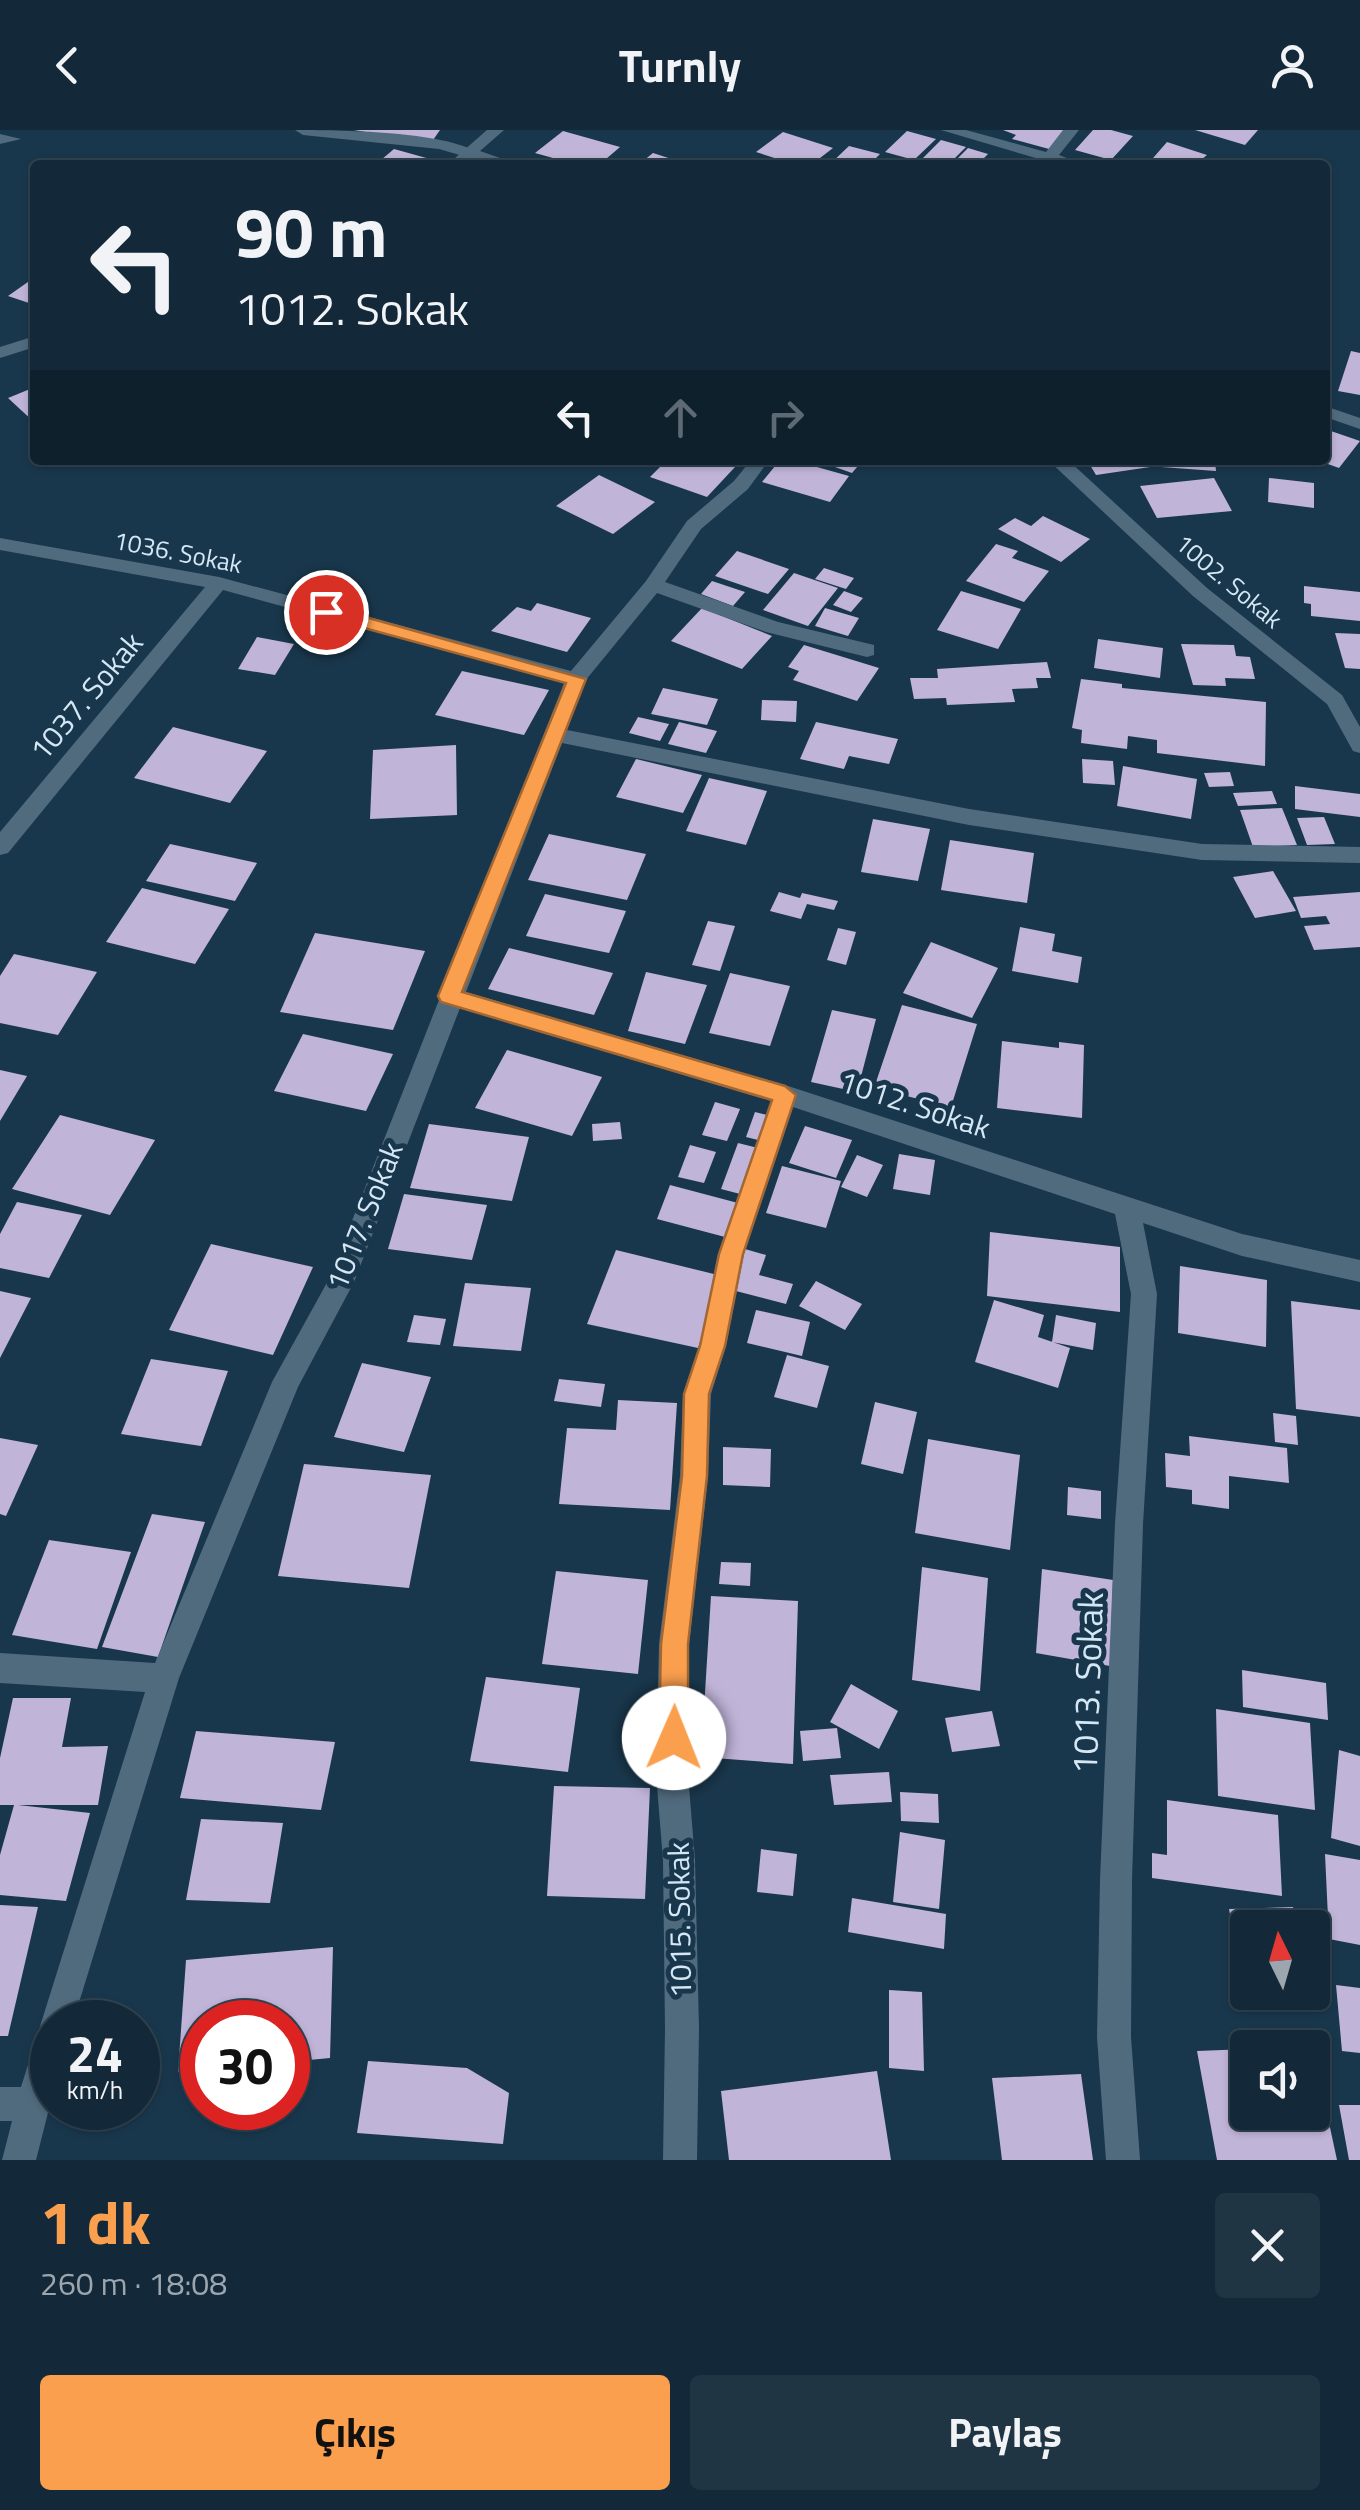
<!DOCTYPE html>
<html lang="tr">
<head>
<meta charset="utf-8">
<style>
  :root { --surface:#132939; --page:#203544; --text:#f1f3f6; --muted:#9da6ae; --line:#324553; --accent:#fa9f4e }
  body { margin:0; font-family:"Titillium Web",sans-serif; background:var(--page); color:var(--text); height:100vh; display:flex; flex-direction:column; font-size:38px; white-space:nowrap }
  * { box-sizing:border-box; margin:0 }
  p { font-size:32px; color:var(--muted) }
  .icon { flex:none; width:55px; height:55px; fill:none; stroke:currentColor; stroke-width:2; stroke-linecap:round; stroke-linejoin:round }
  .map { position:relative; height:2030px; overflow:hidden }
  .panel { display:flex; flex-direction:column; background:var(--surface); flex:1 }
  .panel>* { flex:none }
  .banner { position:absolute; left:30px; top:30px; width:1300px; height:305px; border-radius:10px; box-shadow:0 2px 8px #0004,0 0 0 2px var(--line); background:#132939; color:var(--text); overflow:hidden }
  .needle { width:65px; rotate:355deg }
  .buttons { position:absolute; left:1230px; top:1780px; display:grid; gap:20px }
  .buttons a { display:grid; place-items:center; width:100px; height:100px; border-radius:10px; background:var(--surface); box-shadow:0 2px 8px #0004,0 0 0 2px var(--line); font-size:50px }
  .speed { position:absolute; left:30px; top:1870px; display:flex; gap:20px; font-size:50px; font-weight:700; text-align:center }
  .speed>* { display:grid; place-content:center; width:130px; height:130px; border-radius:50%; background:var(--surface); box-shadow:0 2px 8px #0004,0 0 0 2px var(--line); line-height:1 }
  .speed small { font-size:25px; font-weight:400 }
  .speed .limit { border:15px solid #d22; background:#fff; color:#111 }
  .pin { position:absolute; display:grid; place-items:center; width:85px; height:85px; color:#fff; margin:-42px; border:5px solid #fff; border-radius:50%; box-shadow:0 2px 10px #0007 }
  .me { position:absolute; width:110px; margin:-55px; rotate:1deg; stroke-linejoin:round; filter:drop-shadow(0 0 8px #0008) }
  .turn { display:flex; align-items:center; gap:35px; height:210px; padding:0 40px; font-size:45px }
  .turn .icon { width:130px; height:130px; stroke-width:2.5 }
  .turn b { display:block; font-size:70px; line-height:85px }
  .lanes { display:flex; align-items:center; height:95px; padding:0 40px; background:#0003; justify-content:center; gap:50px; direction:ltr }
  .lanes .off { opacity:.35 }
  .round { display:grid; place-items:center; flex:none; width:105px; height:105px; border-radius:10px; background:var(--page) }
  .head { display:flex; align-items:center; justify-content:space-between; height:170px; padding:0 40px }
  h1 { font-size:60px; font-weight:700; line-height:75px; color:var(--accent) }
  .cta { display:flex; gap:20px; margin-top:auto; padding:20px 40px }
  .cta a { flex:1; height:115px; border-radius:10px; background:var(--accent); color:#111; font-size:40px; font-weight:700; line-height:115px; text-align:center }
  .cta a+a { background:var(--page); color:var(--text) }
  header { display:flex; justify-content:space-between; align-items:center; height:130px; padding:0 40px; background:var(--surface); font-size:45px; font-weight:700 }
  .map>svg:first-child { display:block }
</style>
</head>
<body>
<header><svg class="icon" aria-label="back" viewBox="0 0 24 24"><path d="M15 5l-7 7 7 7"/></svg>Turnly<svg class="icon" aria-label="person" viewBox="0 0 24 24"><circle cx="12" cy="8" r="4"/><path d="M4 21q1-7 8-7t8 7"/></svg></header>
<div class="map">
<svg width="1360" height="2030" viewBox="0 0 1360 2030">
  <rect width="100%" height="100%" fill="#19374c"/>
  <path fill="#c0b4d8" d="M 354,0 L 440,0 L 431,13 Z
    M 1003,0 L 1066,0 L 1049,19 L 1012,9 L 1016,5 Z
    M 1093,0 L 1111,0 L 1133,6 L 1111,30 L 1075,20 Z
    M 1195,0 L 1258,0 L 1245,15 Z
    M 563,1 L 620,17 L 599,35 L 578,35 L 535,23 Z
    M 907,1 L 936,9 L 914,30 L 885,22 Z
    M 783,2 L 833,18 L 811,35 L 796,35 L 756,22 Z
    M 941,10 L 966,17 L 948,35 L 920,31 Z
    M 1167,12 L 1207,25 L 1201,30 L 1205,31 L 1200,35 L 1147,35 Z
    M 849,16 L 880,24 L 869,35 L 829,35 Z
    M 968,18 L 988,24 L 977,35 L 951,35 Z
    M 394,19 L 448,34 L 448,35 L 375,35 Z
    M 653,23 L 687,34 L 687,35 L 638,35 Z
    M 35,147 L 35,175 L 8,166 Z
    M 1351,221 L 1360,223 L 1360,265 L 1338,261 Z
    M 35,257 L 35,293 L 8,268 Z
    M 1325,299 L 1360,311 L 1339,338 L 1325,333 Z
    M 667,330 L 715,330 L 735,337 L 707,367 L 650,347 Z
    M 780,330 L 792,330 L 849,346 L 830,372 L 762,352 Z
    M 815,330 L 863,330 L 852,343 Z
    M 1087,330 L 1153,330 L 1157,336 L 1096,345 Z
    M 1161,330 L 1215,330 L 1216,341 L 1161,337 Z
    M 599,345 L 655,372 L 613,404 L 556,376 Z
    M 1214,348 L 1232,381 L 1157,388 L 1140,356 Z
    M 1269,348 L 1314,353 L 1314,378 L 1268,372 Z
    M 1043,386 L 1090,409 L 1061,432 L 998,399 L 1015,388 L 1031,396 Z
    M 996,414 L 1018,421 L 1012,428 L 1049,441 L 1024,472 L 966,451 Z
    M 737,421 L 789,439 L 768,464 L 715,446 Z
    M 824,438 L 854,448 L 846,459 L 815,449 Z
    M 794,443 L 838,458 L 808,496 L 763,480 Z
    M 712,451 L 745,462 L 733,476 L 701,464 Z
    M 1304,456 L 1360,462 L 1360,491 L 1311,486 L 1311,474 L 1304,473 Z
    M 844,461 L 863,468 L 851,482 L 833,475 Z
    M 961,461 L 1021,479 L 998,519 L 937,500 Z
    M 537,473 L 591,488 L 567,522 L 491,501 L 517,477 L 531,481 Z
    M 702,478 L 772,506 L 742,539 L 671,511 Z
    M 825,478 L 859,488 L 848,506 L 815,496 Z
    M 1335,503 L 1360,504 L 1360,539 L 1345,538 Z
    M 257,507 L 294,514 L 275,545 L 238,539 Z
    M 1098,509 L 1163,518 L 1160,548 L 1094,538 Z
    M 1181,514 L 1234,515 L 1236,526 L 1250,527 L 1255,549 L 1225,548 L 1226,556 L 1193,555 Z
    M 804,515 L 879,538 L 857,571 L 793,550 L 799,541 L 788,537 Z
    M 1047,532 L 1051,548 L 1036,548 L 1038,558 L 1012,559 L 1015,572 L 947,575 L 946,568 L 914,569 L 910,548 L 938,548 L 937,539 Z
    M 462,541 L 549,560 L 524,605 L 435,585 Z
    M 1081,549 L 1122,554 L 1122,558 L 1266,572 L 1265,636 L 1157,623 L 1157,610 L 1128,606 L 1127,619 L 1081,613 L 1082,600 L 1072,598 Z
    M 663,558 L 718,569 L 707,595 L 651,584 Z
    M 762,570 L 797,571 L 796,592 L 761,590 Z
    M 638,587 L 669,594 L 660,611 L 629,603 Z
    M 679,592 L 717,601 L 706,623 L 668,614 Z
    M 816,592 L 898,609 L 889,634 L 849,626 L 844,639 L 800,629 Z
    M 173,597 L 267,621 L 230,673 L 134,648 Z
    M 456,615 L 457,685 L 370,689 L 373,620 Z
    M 636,629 L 702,645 L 683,683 L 616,667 Z
    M 1082,629 L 1113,631 L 1115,655 L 1083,653 Z
    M 1123,636 L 1197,649 L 1191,689 L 1117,676 Z
    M 1230,642 L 1234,656 L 1209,657 L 1204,643 Z
    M 709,648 L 767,661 L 746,715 L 686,701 Z
    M 1295,656 L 1360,664 L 1360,687 L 1295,679 Z
    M 1272,661 L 1277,674 L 1238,676 L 1233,663 Z
    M 1282,678 L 1297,715 L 1253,717 L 1240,680 Z
    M 1324,687 L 1335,714 L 1307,715 L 1297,688 Z
    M 873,689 L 930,699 L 918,751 L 861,742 Z
    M 549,704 L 646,724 L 627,770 L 528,750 Z
    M 950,710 L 1034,723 L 1027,773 L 941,760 Z
    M 170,714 L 257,733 L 235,771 L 146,751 Z
    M 1273,741 L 1296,781 L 1255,788 L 1233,747 Z
    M 142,758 L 229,779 L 195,834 L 106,812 Z
    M 779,762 L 800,768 L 802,763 L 838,771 L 834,780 L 807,774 L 801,789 L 770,781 Z
    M 1360,762 L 1360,817 L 1314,820 L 1304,796 L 1330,794 L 1326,786 L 1301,788 L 1293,767 Z
    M 545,764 L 626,781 L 609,823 L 526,806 Z
    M 708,791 L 735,796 L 720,841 L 692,835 Z
    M 1020,797 L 1055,804 L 1052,821 L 1082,827 L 1078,853 L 1012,841 Z
    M 838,798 L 856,802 L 846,835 L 827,830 Z
    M 315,803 L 425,821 L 393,900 L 280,882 Z
    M 931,812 L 998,838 L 972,888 L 903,863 Z
    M 509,818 L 613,843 L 594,885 L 488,859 Z
    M 14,824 L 97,842 L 58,905 L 0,893 L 0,846 Z
    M 646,842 L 707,855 L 685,914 L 628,901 Z
    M 730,843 L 790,856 L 770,916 L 709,903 Z
    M 902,875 L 977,894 L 951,977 L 874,958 Z
    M 832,880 L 876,889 L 857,962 L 811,952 Z
    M 303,904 L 393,924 L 366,981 L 274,961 Z
    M 1002,911 L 1059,918 L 1059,912 L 1084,915 L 1082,988 L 997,978 Z
    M 507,920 L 602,947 L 572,1006 L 475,978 Z
    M 0,940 L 27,946 L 0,991 Z
    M 715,972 L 740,979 L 727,1011 L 702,1005 Z
    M 755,982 L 776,987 L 766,1012 L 746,1007 Z
    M 60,985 L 155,1010 L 110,1085 L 12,1059 Z
    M 620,992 L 622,1009 L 593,1011 L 592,994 Z
    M 429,994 L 529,1007 L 512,1071 L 410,1058 Z
    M 805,996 L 852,1010 L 836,1048 L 789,1033 Z
    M 738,1013 L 762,1019 L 744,1065 L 721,1059 Z
    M 690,1015 L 716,1022 L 704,1053 L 678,1047 Z
    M 899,1024 L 935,1030 L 930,1065 L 893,1059 Z
    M 857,1025 L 883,1035 L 867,1067 L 841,1057 Z
    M 782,1036 L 841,1051 L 826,1098 L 766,1083 Z
    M 670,1055 L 738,1073 L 725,1107 L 657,1089 Z
    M 404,1064 L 487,1075 L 472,1130 L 388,1119 Z
    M 17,1072 L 82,1085 L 49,1148 L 0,1138 L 0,1104 Z
    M 990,1102 L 1120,1117 L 1120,1182 L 987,1166 Z
    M 211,1114 L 313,1137 L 273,1225 L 169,1200 Z
    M 745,1119 L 766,1125 L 759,1145 L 793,1154 L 786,1174 L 732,1160 Z
    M 616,1120 L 722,1146 L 698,1218 L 587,1194 Z
    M 1180,1136 L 1267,1150 L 1266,1217 L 1178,1203 Z
    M 816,1151 L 862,1174 L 845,1200 L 799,1176 Z
    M 465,1153 L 531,1158 L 521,1221 L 453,1216 Z
    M 0,1161 L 31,1168 L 0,1228 Z
    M 994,1170 L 1044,1185 L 1038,1207 L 1070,1218 L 1058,1258 L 975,1232 Z
    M 1291,1171 L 1360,1180 L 1360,1287 L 1296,1279 Z
    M 756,1180 L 810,1192 L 802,1226 L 747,1213 Z
    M 414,1185 L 446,1189 L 440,1215 L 407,1212 Z
    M 1056,1185 L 1096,1193 L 1093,1220 L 1052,1212 Z
    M 787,1225 L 829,1236 L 817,1278 L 774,1267 Z
    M 151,1229 L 228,1241 L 201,1316 L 121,1304 Z
    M 362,1233 L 431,1247 L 404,1322 L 334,1307 Z
    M 559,1249 L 605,1254 L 601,1277 L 554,1271 Z
    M 618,1270 L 677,1273 L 670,1380 L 559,1374 L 567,1298 L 616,1300 Z
    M 875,1272 L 917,1282 L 903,1344 L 861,1334 Z
    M 1273,1283 L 1296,1286 L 1298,1315 L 1275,1312 Z
    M 1189,1306 L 1287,1318 L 1289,1353 L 1229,1346 L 1229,1379 L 1192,1374 L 1192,1360 L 1166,1357 L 1165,1323 L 1190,1326 Z
    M 0,1308 L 38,1315 L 6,1386 L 0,1384 Z
    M 928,1309 L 1020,1325 L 1010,1420 L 915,1403 Z
    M 723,1317 L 771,1319 L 770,1357 L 723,1355 Z
    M 304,1334 L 431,1345 L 409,1458 L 278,1446 Z
    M 1068,1357 L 1101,1361 L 1101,1389 L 1067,1385 Z
    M 152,1384 L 205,1392 L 158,1527 L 102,1517 Z
    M 49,1410 L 131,1422 L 97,1519 L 12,1505 Z
    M 721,1432 L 751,1433 L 750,1456 L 719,1454 Z
    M 922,1437 L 988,1448 L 980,1561 L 912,1550 Z
    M 1042,1439 L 1113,1450 L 1110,1536 L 1036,1523 Z
    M 556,1441 L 648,1450 L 638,1544 L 542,1534 Z
    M 711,1466 L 798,1471 L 793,1634 L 701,1627 Z
    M 1242,1540 L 1326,1553 L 1328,1590 L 1243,1577 Z
    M 486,1547 L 580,1558 L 568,1642 L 470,1631 Z
    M 851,1554 L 898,1581 L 879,1619 L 830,1592 Z
    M 13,1568 L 71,1568 L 62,1617 L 108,1616 L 98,1675 L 18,1675 L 90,1683 L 66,1771 L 0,1765 L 0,1725 L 14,1675 L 0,1675 L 0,1628 Z
    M 1216,1579 L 1310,1593 L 1315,1680 L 1218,1666 Z
    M 992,1581 L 1000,1616 L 952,1622 L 945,1588 Z
    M 837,1598 L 841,1628 L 803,1631 L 800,1601 Z
    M 196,1601 L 335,1612 L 321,1680 L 180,1668 Z
    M 1339,1620 L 1360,1626 L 1360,1716 L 1331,1708 Z
    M 889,1642 L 892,1672 L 834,1675 L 830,1645 Z
    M 554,1656 L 650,1658 L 645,1769 L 547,1766 Z
    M 900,1662 L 938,1664 L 939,1693 L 901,1691 Z
    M 1167,1670 L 1278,1685 L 1282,1766 L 1152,1748 L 1152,1723 L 1167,1725 Z
    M 201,1689 L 283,1693 L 270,1773 L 186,1770 Z
    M 900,1702 L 945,1710 L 939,1779 L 893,1772 Z
    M 761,1719 L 797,1724 L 793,1766 L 757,1762 Z
    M 1325,1724 L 1360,1730 L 1360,1815 L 1329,1809 Z
    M 852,1768 L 946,1784 L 944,1819 L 848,1802 Z
    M 0,1775 L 38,1777 L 8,1906 L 0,1906 Z
    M 1293,1777 L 1297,1798 L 1248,1798 L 1248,1835 L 1240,1836 L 1229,1779 Z
    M 333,1817 L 330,1928 L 288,1932 L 288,1892 L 202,1892 L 202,1940 L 178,1942 L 186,1830 Z
    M 1336,1855 L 1360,1858 L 1360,1923 L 1342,1921 Z
    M 889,1860 L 922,1862 L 924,1941 L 889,1938 Z
    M 1248,1919 L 1248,1982 L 1312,1982 L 1314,1923 L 1337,2030 L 1217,2030 L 1197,1921 Z
    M 368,1931 L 467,1938 L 509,1963 L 503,2014 L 357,2003 Z
    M 877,1941 L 891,2030 L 729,2030 L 721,1961 Z
    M 1081,1944 L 1093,2030 L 1002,2030 L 992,1948 Z
    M 1339,1975 L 1360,1975 L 1360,2030 L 1349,2030 Z"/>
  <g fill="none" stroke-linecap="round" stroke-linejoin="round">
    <path fill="#516b7e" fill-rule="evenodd" d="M 295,0 C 337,0 445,1 478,23 L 470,28 L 439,19 L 303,5 Z
      M 941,0 L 966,0 L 1046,22 L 1063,0 L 1079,0 L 1059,25 L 1085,35 L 1035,35 L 1039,29 Z
      M 0,4 L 21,9 L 0,14 Z
      M 1325,102 L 1332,104 L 1332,110 L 1325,112 Z
      M 751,330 L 769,330 L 748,359 L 701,399 L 665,452 L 778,492 L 874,515 L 874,525 L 867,527 L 766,502 L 657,463 L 585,551 L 567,600 L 969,679 L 1202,714 L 1360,717 L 1360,733 L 1202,730 L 969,695 L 562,613 L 466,862 L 785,955 L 1242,1104 L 1360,1130 L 1360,1152 L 1242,1126 L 1143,1093 L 1157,1164 L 1143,1394 L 1132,1750 L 1131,1907 L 1140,2030 L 1106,2030 L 1097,1907 L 1100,1750 L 1115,1394 L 1131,1164 L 1115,1084 L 793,977 L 744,1124 L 726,1216 L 711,1264 L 708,1346 L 689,1514 L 688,1644 L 695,1730 L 699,1899 L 697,2030 L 663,2030 L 665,1899 L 663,1730 L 656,1644 L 659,1514 L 680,1346 L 683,1264 L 700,1216 L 718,1124 L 771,971 L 460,878 L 354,1152 L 298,1257 L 179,1548 L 73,1892 L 52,1892 L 52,1967 L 36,2030 L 2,2030 L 12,1991 L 0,1991 L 0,1957 L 21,1957 L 145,1562 L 0,1553 L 0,1523 L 155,1533 L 272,1252 L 329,1149 L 439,870 L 437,866 L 444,859 L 564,553 L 223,460 L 8,723 L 0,725 L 0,702 L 205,457 L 0,420 L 0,408 L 219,447 L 571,541 L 646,451 L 687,391 L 734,351 Z
      M 1048,330 L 1068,330 L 1207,458 L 1342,565 L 1360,597 L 1360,623 L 1353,621 L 1327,574 L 1193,466 Z"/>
    <path fill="#516b7e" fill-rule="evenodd" d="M 487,0 L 504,0 L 480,21 L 520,35 L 495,35 L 472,28 L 464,35 L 447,35 Z
      M 35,206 L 35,217 L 0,228 L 0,217 Z
      M 1325,276 L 1360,288 L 1360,299 L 1325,287 Z"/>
  </g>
  <path fill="#fa9f4e" stroke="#a26733" stroke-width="2.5" d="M 326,476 L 586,549 L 462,862 L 785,956 L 796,965 L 743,1124 L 725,1216 L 709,1264 L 707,1346 L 688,1514 L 688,1608 L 683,1618 L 674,1622 L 664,1618 L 659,1608 L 661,1514 L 682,1346 L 684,1264 L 700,1216 L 719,1124 L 772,970 L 441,872 L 438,866 L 566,553 L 320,486 L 320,477 Z"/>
  <g text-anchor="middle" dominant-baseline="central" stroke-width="10" stroke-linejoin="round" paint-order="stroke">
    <g font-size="25" fill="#d5e7f4" stroke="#19374c">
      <text transform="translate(178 422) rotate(11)">1036. Sokak</text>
      <text transform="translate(1229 451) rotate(40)">1002. Sokak</text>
    </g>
    <g font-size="30" fill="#d5e7f4" stroke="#19374c">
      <text transform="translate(86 566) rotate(-50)">1037. Sokak</text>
      <text transform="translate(915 974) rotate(18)">1012. Sokak</text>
      <text transform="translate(364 1086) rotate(-68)">1017. Sokak</text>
      <text transform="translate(679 1790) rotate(-91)">1015. Sokak</text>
    </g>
    <g font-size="35" fill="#d5e7f4" stroke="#19374c">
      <text transform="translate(1087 1553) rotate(-88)">1013. Sokak</text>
    </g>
  </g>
</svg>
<div class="buttons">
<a><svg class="needle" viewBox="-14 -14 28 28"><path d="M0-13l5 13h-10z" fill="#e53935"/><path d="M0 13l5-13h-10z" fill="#9da6ae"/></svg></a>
<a><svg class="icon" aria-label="sound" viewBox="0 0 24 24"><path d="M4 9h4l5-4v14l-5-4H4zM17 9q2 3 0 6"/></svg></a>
</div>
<div class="speed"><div>24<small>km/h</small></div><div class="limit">30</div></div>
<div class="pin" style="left:326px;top:482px;background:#d93025"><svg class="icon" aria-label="arrive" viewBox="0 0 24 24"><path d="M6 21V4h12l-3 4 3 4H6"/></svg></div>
<svg class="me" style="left:674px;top:1608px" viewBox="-20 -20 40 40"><circle r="19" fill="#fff"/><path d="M0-13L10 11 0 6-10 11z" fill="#fa9f4e"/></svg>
<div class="banner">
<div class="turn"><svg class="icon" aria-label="left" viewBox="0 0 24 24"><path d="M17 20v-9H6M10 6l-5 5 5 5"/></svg><div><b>90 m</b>1012. Sokak</div></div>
<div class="lanes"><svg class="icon" aria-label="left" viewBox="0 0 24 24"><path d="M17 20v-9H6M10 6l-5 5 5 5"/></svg><svg class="icon off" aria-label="ahead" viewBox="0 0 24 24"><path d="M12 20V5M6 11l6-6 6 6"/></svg><svg class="icon off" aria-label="right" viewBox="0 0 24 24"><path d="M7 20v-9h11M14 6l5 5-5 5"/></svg></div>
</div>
</div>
<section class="panel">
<div class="head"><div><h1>1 dk</h1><p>260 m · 18:08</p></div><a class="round"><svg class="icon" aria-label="close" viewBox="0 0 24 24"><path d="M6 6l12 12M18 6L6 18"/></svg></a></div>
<div class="cta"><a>Çıkış</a><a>Paylaş</a></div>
</section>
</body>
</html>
